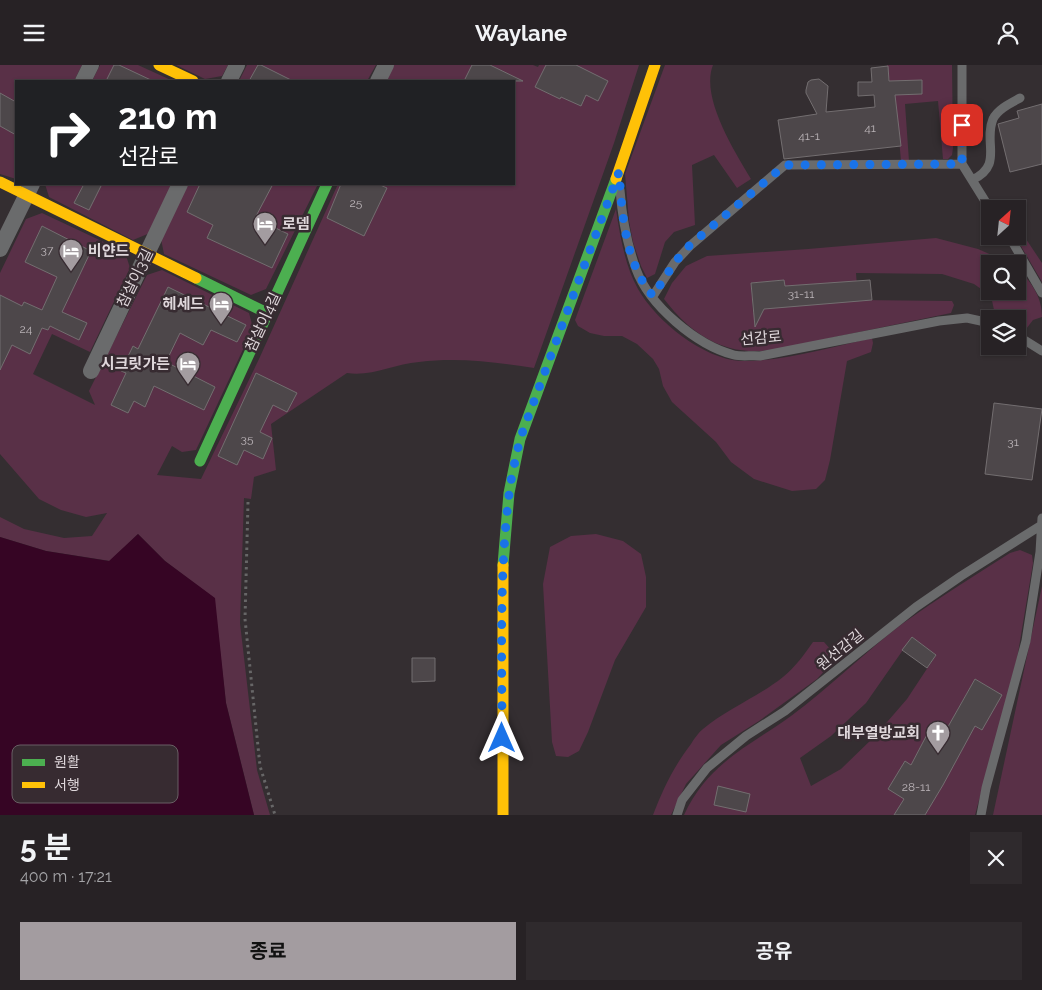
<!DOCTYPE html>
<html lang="ko">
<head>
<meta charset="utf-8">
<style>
  :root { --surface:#272225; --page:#2f2a2d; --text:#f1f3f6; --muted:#a4a4a7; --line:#433f42; --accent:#a39ca0 }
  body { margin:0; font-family:Raleway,"Noto Sans KR",sans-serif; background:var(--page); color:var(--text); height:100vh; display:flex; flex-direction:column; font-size:19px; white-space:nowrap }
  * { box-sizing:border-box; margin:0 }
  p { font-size:16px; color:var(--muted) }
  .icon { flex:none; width:28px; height:28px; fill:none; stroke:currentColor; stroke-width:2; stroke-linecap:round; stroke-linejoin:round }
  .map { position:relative; height:750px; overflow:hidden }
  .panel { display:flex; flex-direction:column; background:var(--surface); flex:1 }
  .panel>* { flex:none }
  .top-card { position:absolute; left:15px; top:15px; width:500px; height:105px; border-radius:0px; box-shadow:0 1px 4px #0004,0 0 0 1px var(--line); background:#202124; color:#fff; overflow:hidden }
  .needle { width:32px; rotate:27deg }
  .controls { position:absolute; left:981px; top:135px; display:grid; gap:10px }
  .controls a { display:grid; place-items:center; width:45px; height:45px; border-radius:0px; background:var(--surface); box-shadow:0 1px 4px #0004,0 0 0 1px var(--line); font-size:25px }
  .pin { position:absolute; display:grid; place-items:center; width:42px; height:42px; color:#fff; margin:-21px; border-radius:10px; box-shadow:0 2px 8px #0006 }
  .me { position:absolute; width:55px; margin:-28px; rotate:0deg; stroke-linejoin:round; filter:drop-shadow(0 0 4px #0008) }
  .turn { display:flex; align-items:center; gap:18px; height:105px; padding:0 20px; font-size:22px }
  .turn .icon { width:65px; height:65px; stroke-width:2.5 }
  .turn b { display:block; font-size:35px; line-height:42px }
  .round { display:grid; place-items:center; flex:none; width:52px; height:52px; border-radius:0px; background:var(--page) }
  .headline { display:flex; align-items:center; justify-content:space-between; height:85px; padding:0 20px }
  h1 { font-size:30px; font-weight:700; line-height:38px }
  .button { display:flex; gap:10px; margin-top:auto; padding:10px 20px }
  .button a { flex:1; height:58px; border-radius:0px; background:var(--accent); color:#111; font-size:20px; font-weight:700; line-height:58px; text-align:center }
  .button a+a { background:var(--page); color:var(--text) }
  header { display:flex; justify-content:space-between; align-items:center; height:65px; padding:0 20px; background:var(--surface); font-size:22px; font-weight:700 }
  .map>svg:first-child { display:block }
</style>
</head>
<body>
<header><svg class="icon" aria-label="menu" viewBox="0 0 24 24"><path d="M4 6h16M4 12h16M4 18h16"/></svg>Waylane<svg class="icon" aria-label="person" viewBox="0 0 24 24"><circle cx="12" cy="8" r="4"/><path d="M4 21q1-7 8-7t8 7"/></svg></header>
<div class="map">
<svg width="1042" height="750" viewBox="0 0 1042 750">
  <rect width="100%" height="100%" fill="#342e31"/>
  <path fill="#593047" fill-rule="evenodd" d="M 0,0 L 82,0 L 74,16 L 16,16 L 16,114 L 0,109 Z
    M 100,0 L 138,0 L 173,16 L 92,16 Z
    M 176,0 L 228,0 L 222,11 L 205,14 Z
    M 247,0 L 376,0 L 367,16 L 239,16 Z
    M 394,0 L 533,0 L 538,2 L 539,0 L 639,0 L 614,78 L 534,303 C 494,297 458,292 419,297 C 394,299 371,312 347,308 L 271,359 L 276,405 L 254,412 L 251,434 L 244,433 L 240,558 L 257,705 L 270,750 L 254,750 L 226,638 L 214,533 L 165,496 L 138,469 L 110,496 L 46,486 L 0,472 L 0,452 L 24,464 L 64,473 L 92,471 L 107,448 L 86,452 L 61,445 L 39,434 L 0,389 L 0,208 L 26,154 L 42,148 L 125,187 L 130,203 L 90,287 L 52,269 L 33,309 L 95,340 L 89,326 L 147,210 L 162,205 L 249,248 L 253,263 L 196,385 L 182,387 L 172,381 L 157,410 L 201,414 L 259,294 L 338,119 L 514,119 L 514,16 L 386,16 Z
    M 665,0 L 713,0 C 700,32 735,87 751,114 L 737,123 L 714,90 L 692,100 L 695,160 L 674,167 L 665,177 L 655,209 L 647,213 L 641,201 L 633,177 L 629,156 L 625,109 Z
    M 887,0 L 952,0 L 953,83 L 952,90 L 948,94 L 943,94 L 938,36 L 905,39 L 909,96 L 901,96 L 896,40 L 890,19 Z
    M 45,119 L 173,119 L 150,168 L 133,175 L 49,132 Z
    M 187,119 L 318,119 L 266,224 L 251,230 L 164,189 L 161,174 Z
    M 616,144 C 620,171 625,201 638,224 C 656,256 703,294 741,296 C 781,297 832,282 872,273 L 873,278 L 871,287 L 847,296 L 830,395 L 825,415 L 816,424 L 792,426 L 754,414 L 731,397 L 716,377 L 672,337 L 663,321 L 659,304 L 653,294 L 637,279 L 622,271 L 604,271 L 590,268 L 578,261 L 575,255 Z
    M 1018,162 L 1042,198 L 1042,217 L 1015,171 L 1018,171 Z
    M 936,173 L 978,184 L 1012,199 L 990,199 L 990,226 L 1018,226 L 1018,204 C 1032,218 1042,232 1042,252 L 1033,255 L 1023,268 L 1018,265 L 1018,254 L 996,254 L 991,231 L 974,219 L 942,209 L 856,208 L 858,235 L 952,236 L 954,240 L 951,248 C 912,256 874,264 835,272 C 802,279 763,292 730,283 C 701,275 681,256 664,234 L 672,218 L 686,201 L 707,191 L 808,184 ZM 784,215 L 785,221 L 850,217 L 764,244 L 762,247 L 753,248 L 751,218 Z
    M 596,469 L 623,476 L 641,489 L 646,512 L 646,542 L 615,595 L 588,667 L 579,686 L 568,692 L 556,691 L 552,677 L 543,519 L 550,482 L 571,471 Z
    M 1020,485 L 1032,490 L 1033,498 L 1017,594 L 975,750 L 926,750 L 903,736 L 894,750 L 684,750 C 708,698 748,682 791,651 C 830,622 864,588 902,559 C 937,534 974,511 1010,488 ZM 912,572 L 936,590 L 907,634 L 875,671 L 841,704 L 811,721 L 800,693 L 831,671 L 866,638 ZM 975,614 L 1002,630 L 981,665 L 955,649 Z
    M 1042,521 L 1042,750 L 993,750 Z
    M 813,577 L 824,577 L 832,586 L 829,601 L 817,614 L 759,656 L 721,680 L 686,719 L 671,750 L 653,750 C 663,724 674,701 691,679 C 694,674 698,668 703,664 C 727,644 758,632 783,612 C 795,602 804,590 813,577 Z"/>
  <path fill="#360524" d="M 138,469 L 165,496 L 215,533 L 226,638 L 254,750 L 0,750 L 0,472 L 46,486 L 109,496 Z"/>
  <path fill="#4d474a" stroke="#736e70" d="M 114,0 L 119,0 L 153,16 L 106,16 Z
    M 258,0 L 261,0 L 293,16 L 249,16 Z
    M 472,0 L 490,0 L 523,16 L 464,16 Z
    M 546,0 L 576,0 L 608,16 L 598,36 L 586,30 L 581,41 L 561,32 L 560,34 L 535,22 Z
    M 888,1 L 889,16 L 922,15 L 922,29 L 895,30 L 901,81 L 784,94 L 778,55 L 817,49 L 806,28 L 806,25 L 808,17 L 811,15 L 819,14 L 828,21 L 826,47 L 875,42 L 874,30 L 858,31 L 858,17 L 872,17 L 871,3 Z
    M 0,28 L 16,37 L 16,70 L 0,61 Z
    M 1042,39 L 1042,99 L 1010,107 L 998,59 L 1019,53 L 1017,46 Z
    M 84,119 L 102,119 L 89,145 L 74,138 Z
    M 200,119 L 273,119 L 255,153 L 288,169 L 272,203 L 207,173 L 213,160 L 187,147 Z
    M 341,119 L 378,119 L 387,123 L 364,171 L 327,153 Z
    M 42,161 L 91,186 L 62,247 L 87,258 L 79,275 L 50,261 L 48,265 L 42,263 L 30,289 L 12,280 L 0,305 L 0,230 L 22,241 L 24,237 L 42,245 L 57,212 L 25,197 Z
    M 784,215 L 785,221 L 870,215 L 872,235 L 764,244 L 755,262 L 751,218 Z
    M 168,222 L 246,260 L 237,277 L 211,265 L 203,280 L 180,268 L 166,297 L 215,322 L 204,345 L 154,321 L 145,342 L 134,336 L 128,348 L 111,340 L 126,308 L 121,306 L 133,281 L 138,284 Z
    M 256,308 L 297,328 L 287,347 L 273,340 L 260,367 L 272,373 L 263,394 L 244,385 L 237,400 L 218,391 Z
    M 994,338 L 1042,344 L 1032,415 L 985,409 Z
    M 912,572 L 936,590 L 927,603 L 902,585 Z
    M 412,593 L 435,593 L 435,616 L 412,617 Z
    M 975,614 L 1002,630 L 982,665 L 975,661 L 943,720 L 925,750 L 894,750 L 904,734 L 888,724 L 905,696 L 911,700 L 932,660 L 945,667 Z
    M 718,721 L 750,729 L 746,747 L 714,740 Z"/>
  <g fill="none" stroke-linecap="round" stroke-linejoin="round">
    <path stroke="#676667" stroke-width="3" stroke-dasharray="2.5 4" stroke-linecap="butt" d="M 248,437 L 245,554 L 260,701 L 275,750"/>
    <path stroke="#6a6b6c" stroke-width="9" d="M 962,0 L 962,99 L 990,144
      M 972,115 C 1004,100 983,78 993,54 C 998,44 1011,38 1020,33
      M 620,125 C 622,151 627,179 636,204 C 649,240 696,280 734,290 C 742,292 752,290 760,291 L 939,256 L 967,253 L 990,258
      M 1009,171 L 1042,228
      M 653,231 L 675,197 L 691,180 L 785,100 L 962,99
      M 1018,271 L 1042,286
      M 677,750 L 682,735 L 707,703 L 746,671 L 785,646 L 916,542 L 961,511 L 1040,461
      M 981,750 L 986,723 L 1026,576 L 1040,487 L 1042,453"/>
    <path stroke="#6a6b6c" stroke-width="16" d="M 83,16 L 91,0
      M 229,16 L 237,0
      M 378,16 L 386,0
      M 0,184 L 32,119
      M 91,306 L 180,119"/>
    <path stroke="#4caf50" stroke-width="11" d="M 196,213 L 267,248
      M 200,396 L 327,119
      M 503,500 L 509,428 L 520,374 L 616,114"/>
    <path stroke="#ffc107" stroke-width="11" d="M 159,0 L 193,16
      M 616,114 L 655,0
      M 0,117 L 196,213
      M 503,500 L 503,750"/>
  </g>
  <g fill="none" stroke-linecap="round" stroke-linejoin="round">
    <path stroke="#1a73e8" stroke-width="9" stroke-dasharray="0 16.2" d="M 502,673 C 502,592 499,510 509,430 C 511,411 516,393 520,374 L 619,107 C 622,149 625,198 653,231 L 675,197 L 690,180 L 785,100 L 962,99 L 962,60"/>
  </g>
  <defs>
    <symbol id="hotel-pin" viewBox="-11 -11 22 30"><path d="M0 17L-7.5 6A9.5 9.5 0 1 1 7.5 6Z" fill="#a39ca0" stroke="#372b31"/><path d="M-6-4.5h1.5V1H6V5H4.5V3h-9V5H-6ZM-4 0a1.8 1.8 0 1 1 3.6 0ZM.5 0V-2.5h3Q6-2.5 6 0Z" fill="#fff"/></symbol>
    <symbol id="church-pin" viewBox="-11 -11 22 30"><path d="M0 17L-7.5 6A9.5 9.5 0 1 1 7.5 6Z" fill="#a39ca0" stroke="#372b31"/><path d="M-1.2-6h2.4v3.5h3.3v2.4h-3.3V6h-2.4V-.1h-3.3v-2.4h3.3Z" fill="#fff"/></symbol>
  </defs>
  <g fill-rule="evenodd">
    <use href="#hotel-pin" x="251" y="145" width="28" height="38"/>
    <use href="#hotel-pin" x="57" y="172" width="28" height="38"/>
    <use href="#hotel-pin" x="207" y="225" width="28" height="38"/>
    <use href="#hotel-pin" x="174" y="285" width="28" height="38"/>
    <use href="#church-pin" x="924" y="654" width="28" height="38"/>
  </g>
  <g text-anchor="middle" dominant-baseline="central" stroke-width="5" stroke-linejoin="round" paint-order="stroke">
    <g font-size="12" fill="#bab3b7">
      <text x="870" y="63">41</text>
      <text x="809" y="71">41-1</text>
      <text x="356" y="138">25</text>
      <text x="47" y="185">37</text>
      <text x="801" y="229">31-11</text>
      <text x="26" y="264">24</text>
      <text x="247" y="374">35</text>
      <text x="1013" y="377">31</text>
      <text x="916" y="722">28-11</text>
    </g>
    <g font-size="15" font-weight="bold" fill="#dfd7db" stroke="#372b31" text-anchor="end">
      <text x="282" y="159" text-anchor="start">로뎀</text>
      <text x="88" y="186" text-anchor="start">비얀드</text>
      <text x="204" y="239">헤세드</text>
      <text x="170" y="299">시크릿가든</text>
      <text x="920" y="668">대부열방교회</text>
    </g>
    <g font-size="15" fill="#dfd7db" stroke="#372b31">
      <text transform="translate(135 213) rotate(-64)">참살이3길</text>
      <text transform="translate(263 257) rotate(-65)">참살이4길</text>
      <text transform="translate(761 273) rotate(-5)">선감로</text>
      <text transform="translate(840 585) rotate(-39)">원선감길</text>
    </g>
  </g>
  <rect x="12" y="680" width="166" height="58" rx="8" fill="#372b31" stroke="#695f64" stroke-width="1"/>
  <rect x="22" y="694" width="23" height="7" fill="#4caf50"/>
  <rect x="22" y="717" width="23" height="6" fill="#ffc107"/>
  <g font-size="14" fill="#dfd7db">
    <text x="54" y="702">원활</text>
    <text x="54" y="725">서행</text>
  </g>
</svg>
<div class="controls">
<a><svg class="needle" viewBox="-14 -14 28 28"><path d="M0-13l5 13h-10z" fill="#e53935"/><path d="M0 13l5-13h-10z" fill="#a4a4a7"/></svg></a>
<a><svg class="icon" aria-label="search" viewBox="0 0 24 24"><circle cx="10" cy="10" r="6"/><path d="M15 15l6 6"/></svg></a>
<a><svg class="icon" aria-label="layers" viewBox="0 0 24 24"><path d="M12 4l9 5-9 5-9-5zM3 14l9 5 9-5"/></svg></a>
</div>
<div class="pin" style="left:962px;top:60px;background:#d93025"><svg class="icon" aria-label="arrive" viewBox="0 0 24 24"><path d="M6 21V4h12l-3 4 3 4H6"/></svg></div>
<svg class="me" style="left:502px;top:673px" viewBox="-20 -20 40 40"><path d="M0-17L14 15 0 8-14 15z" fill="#1a73e8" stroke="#fff" stroke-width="4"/></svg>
<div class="top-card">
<div class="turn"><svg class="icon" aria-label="right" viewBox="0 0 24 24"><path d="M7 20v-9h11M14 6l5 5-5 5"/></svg><div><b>210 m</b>선감로</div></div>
</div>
</div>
<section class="panel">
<div class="headline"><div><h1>5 분</h1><p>400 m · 17:21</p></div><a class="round"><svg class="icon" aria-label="close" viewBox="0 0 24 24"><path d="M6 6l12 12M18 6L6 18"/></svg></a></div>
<div class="button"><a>종료</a><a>공유</a></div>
</section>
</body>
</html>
